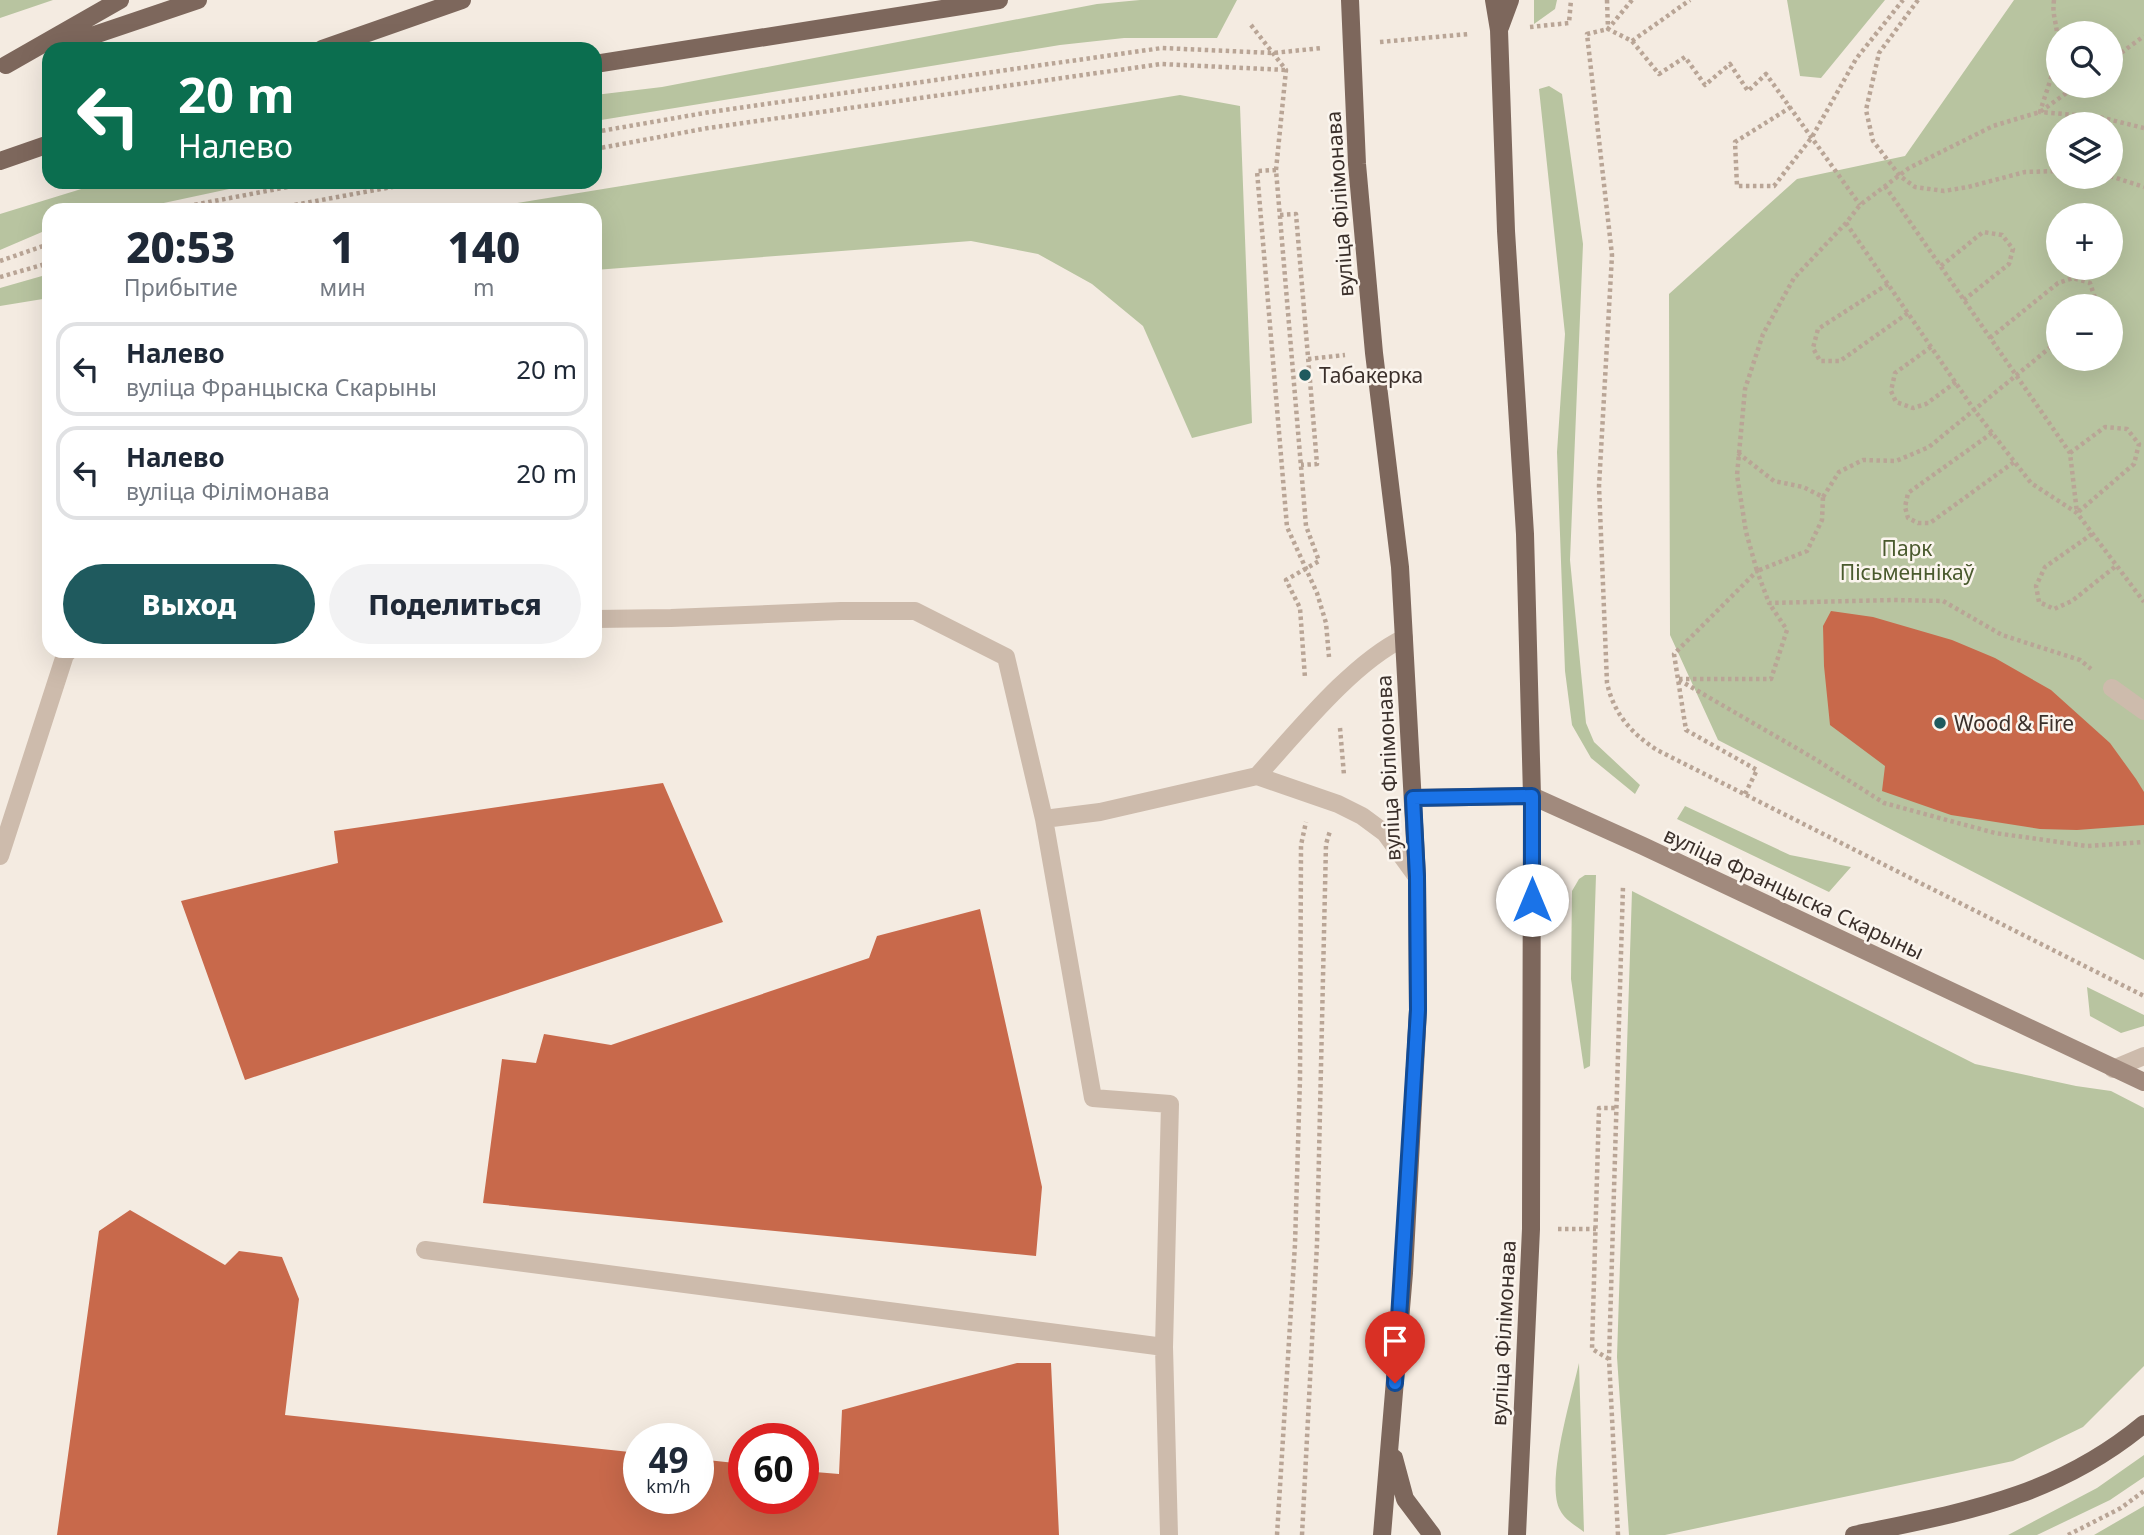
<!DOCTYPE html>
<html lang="ru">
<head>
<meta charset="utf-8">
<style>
  :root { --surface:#fff; --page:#f2f2f3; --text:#1f2937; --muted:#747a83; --line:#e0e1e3; --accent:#1f5a5e }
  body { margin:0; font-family:"Noto Sans",sans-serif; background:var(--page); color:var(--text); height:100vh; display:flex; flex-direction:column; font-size:26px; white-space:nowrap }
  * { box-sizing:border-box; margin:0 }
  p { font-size:23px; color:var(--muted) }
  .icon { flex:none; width:38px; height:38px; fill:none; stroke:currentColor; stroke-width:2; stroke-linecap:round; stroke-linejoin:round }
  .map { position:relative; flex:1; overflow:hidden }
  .drawer { position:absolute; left:42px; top:203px; width:560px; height:455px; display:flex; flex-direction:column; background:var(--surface); border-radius:21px; box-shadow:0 7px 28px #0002 }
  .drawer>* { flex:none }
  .top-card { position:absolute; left:42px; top:42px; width:560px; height:147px; border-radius:21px; box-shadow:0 7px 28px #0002; background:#0b6e4f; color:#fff; overflow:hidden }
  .buttons { position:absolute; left:2046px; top:21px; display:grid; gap:14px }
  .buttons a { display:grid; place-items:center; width:77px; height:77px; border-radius:50%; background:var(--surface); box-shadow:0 7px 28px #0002; font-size:35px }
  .speed { position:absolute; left:623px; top:1423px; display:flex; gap:14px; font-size:35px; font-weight:700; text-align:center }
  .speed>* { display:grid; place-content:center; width:91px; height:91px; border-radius:50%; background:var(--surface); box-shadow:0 7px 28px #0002; line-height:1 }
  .speed small { font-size:18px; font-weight:400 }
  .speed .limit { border:10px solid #d22; background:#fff; color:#111 }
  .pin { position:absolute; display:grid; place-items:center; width:60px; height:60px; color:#fff; margin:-72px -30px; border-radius:50% 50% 50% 0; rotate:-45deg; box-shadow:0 0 7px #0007 }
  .pin .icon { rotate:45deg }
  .me { position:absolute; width:77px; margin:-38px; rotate:0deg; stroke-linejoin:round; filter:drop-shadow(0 0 5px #0008) }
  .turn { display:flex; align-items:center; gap:24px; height:147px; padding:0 21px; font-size:32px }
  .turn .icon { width:91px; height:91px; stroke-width:2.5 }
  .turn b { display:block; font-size:49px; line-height:60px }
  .eta { display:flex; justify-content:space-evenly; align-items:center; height:119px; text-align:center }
  .eta b { font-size:42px; font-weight:800; line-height:49px }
  .cta { display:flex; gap:14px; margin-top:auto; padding:14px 21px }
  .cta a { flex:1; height:80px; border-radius:42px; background:var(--accent); color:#fff; font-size:28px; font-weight:800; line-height:80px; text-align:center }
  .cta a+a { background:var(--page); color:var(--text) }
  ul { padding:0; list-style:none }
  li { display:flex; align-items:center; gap:21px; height:94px; margin:0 14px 10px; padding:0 7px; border:4px solid var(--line); border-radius:21px }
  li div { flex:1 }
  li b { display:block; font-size:26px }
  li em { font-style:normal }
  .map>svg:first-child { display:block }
</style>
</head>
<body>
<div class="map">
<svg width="2144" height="1535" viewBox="0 0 2144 1535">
  <rect width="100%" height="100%" fill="#f4ebe1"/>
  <path fill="#b8c4a0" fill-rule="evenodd" d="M 0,0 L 53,0 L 0,18 Z
    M 1140,0 L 1237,0 L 1217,38 L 1124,38 L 1060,45 L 595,121 L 595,95 L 662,87 L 1097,4 Z
    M 1534,0 L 1557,0 L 1555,9 L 1534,24 Z
    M 1787,0 L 1885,0 L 1821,78 L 1800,76 Z
    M 2014,0 L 2144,0 L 2144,960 L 1718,740 L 1670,635 L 1669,294 L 1797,179 L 1905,156 ZM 2058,33 L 2110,33 L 2110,86 L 2058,86 ZM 2058,124 L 2110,124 L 2110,177 L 2058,177 ZM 2058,215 L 2110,215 L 2110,268 L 2058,268 ZM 2058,306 L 2110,306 L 2110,359 L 2058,359 Z
    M 1549,86 L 1562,94 L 1583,244 L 1570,560 L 1586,723 L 1594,742 L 1640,785 L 1635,794 L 1591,758 L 1572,725 L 1565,671 L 1557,452 L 1565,334 L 1539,89 Z
    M 1180,95 L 1240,106 L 1252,423 L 1192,438 L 1143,326 L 1092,284 L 1038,254 L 971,241 L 595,270 L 595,210 L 474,210 Z
    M 104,182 L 262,182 L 131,210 L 49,210 L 49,229 L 0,250 L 0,214 Z
    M 49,274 L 49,298 L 0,306 L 0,288 Z
    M 1685,806 L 1790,855 L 1851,867 L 1829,892 L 1677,819 Z
    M 1585,875 L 1596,875 L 1590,1066 L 1584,1069 L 1571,979 L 1572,891 L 1579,879 Z
    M 1632,891 L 1975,1064 L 2076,1086 L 2111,1091 L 2144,1108 L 2144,1366 L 2083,1427 L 2013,1461 L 1665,1535 L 1629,1535 L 1617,1357 Z
    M 2087,987 L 2144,1015 L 2144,1026 L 2121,1033 L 2090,1016 Z
    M 1579,1363 L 1584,1532 C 1576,1526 1565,1520 1560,1510 C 1545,1483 1572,1395 1579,1363 Z
    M 2144,1455 L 2144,1477 L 2110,1500 L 2037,1535 L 2008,1535 L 2097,1488 Z
    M 2144,1506 L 2144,1535 L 2094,1535 Z"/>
  <path fill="#c8694b" d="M 1831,611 L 1873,617 L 1952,640 L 1995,658 L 2051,690 L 2110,743 L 2136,779 L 2144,792 L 2144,825 L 2077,830 L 2040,829 L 1951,815 L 1882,791 L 1885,766 L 1830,725 L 1824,666 L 1823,626 Z
    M 663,783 L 723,922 L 245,1080 L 181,901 L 338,863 L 334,831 Z
    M 980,909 L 1042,1187 L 1036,1256 L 483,1203 L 502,1059 L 536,1063 L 544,1034 L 611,1045 L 869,958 L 877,936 Z
    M 130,1210 L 225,1265 L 239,1251 L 282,1257 L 299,1299 L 285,1415 L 639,1453 L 639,1498 L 698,1498 L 698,1459 L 744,1464 L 744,1498 L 803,1498 L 803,1471 L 839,1474 L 842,1410 L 1017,1363 L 1051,1363 L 1059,1535 L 57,1535 L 99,1231 Z"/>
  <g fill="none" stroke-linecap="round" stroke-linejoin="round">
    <path stroke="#b9a596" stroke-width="4.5" stroke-dasharray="3.5 3.5" stroke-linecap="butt" d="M 1607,0 L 1608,29 L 1632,41 L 1659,74 L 1685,57 L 1705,85 L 1730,64 L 1748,91 L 1766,74 L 1860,205
      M 1632,0 L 1608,29 L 1587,34 L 1612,255 L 1599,486 L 1607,683 C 1614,714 1631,733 1657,750 L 2144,996
      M 1918,0 L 1879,53 L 1866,110 L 1873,141 L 1900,176 L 1915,187 L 1944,191 L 1968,187 L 2025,172 L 2058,171
      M 2054,0 C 2052,15 2056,20 2057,34 C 2060,59 2047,88 2040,112 L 2099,117 L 2144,128
      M 1251,25 L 1286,70 L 1276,170 L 1306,526 L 1319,561 L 1286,580 L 1300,608 L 1305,678
      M 1530,27 L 1569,23 L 1571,0
      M 1632,41 L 1690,0
      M 1380,42 L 1469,34
      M 2110,61 L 2144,36
      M 1791,107 L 1735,142 L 1737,186 L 1774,186 L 1812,137 L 1856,59 L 1903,0
      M 595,132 L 710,112 L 1162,48 L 1273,53 L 1322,48
      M 595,149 L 708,128 L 1161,64 L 1286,70
      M 1276,170 L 1257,171 L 1287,527 L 1317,593 L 1326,623 L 1329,657
      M 2110,176 L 2144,187
      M 1885,186 L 2070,453 L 2077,513
      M 167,210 L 314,182
      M 267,210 L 419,182
      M 1280,215 L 1296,214 L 1317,464 L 1301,465
      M 1846,223 L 1975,411 L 2031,483 L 2077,513 L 2144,602
      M 0,261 L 49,244
      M 1941,266 L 1983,232 L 2002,235 L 2013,249 L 2009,264 L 1964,300
      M 0,277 L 49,263
      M 1888,284 L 1818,329 L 1813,348 L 1820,361 L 1840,361 L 1908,313
      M 1990,338 L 2058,283 L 2073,278 L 2090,283 L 2096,301 L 2093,306
      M 1931,347 L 1895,373 L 1891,391 L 1896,402 L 1913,408 L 1926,404 L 1956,382
      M 1308,359 L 1345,355
      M 1992,433 L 1908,493 L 1905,507 L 1908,518 L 1918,523 L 1930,523 L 2014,462
      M 1738,453 L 1774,481 L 1803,487 L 1823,497 L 1822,520 L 1807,551 L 1757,571 L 1746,532 L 1737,475 L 1745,389 L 1763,334 L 1794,278 L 1846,223 L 1860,205 L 1909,168 L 1993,126 L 2040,112 L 2076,86
      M 2070,453 L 2105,427 L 2127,429 L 2139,444 L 2134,464 L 2077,513
      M 1823,497 L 1839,472 L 1863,460 L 1896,461 L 1929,447 L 2058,341
      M 2092,534 L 2045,567 L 2036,586 L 2039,602 L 2054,609 L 2072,601 L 2116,566
      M 1679,679 L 1771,679 L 1787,630 L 1769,603
      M 1679,680 L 1815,759 L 1884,803 L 1995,833 L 2087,846 L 2144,842
      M 1340,728 L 1344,775
      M 1745,794 L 1757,770 L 1686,730 L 1674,654 L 1757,571 L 1769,603 L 1894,600 L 1943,601 L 2002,635 L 2080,660 L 2091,669
      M 1558,1229 L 1596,1229
      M 1609,1359 L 1592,1349 L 1599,1108 L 1617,1108
      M 1277,1535 L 1295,1244 L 1300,1079 L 1301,845 L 1306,822
      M 1302,1535 L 1317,1244 L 1326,844 L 1330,831
      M 1618,1535 L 1609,1359 L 1623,886
      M 2068,1535 L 2121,1508 L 2144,1491"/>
    <path stroke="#cdbbac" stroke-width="18" d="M 595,619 L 671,618 L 841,611 L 915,611 L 1006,657 L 1044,819 L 1100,812 L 1257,776 L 1338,804 L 1362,816 L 1385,833 L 1417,877
      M 2112,688 L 2144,711
      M 1257,776 C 1297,732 1352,663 1404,638
      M 1044,819 L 1093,1098 L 1170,1104 L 1164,1347 L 1169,1535
      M 0,856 L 65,655 L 69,651
      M 2113,1069 L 2144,1056
      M 425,1250 L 1164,1347"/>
    <path stroke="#a18a7d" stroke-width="18" d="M 1413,798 L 1532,796 L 1643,846 L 2144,1082"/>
    <path stroke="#7d675c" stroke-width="18" d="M 1350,0 L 1357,164 L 1374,353 L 1400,567 L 1417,877 L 1418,1010 L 1404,1273 L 1382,1535
      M 1494,0 L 1499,30 L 1506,231 L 1525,534 L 1532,796 L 1531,1229 L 1517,1535
      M 1500,27 L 1510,0
      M 53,49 L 198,0
      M 322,49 L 462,0
      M 595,64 L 999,0
      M 6,65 L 120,0
      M 0,161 L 49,144
      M 1394,1458 L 1405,1499 L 1432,1535
      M 1854,1535 C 1963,1512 2055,1498 2144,1424"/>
  </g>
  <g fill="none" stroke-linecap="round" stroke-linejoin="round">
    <defs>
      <path id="route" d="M 1395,1383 L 1418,1010 L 1417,877 L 1413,798 L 1532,796 L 1532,900"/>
    </defs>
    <use href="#route" stroke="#114b97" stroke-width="18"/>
    <use href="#route" stroke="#1a73e8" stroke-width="12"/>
  </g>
  <g fill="#1f5a5e" stroke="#fbf5ee" stroke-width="2.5">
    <circle cx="1305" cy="375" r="7"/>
    <circle cx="1940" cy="723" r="7"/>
  </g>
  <g text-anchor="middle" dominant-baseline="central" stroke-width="5" stroke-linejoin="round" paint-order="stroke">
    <g font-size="21" fill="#3b302b" stroke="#fbf5ee">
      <text transform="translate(1339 204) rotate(-94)">вуліца Філімонава</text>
      <text transform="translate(1388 768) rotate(-93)">вуліца Філімонава</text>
      <text transform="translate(1794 893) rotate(25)">вуліца Францыска Скарыны</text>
      <text transform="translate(1503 1333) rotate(-87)">вуліца Філімонава</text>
    </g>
    <g font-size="21" fill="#3b302b" stroke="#fbf5ee" text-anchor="start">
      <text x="1319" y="375">Табакерка</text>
      <text x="1954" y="723">Wood &amp; Fire</text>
    </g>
    <g font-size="21" fill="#4a5a2e" stroke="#fbf5ee">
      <text x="1907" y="548">Парк<tspan x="1907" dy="24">Пісьменнікаў</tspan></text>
    </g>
  </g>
</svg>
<div class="buttons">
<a><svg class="icon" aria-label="search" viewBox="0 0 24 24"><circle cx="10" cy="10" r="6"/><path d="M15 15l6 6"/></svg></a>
<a><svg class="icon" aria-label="layers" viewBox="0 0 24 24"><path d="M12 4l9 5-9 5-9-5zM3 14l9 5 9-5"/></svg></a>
<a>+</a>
<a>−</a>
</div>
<div class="speed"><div>49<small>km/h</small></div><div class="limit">60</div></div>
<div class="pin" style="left:1395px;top:1383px;background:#d93025"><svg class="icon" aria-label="arrive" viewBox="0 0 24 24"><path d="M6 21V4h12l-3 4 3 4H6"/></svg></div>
<svg class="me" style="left:1532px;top:900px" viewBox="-20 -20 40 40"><circle r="19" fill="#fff"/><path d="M0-13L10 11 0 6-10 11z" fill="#1a73e8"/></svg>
<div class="top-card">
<div class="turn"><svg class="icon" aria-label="left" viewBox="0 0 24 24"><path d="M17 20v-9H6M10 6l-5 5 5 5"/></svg><div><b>20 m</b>Налево</div></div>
</div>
<section class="drawer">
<div class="eta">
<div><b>20:53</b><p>Прибытие</p></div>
<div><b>1</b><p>мин</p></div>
<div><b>140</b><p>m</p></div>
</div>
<ul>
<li><svg class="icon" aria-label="left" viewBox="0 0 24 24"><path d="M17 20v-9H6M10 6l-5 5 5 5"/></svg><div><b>Налево</b><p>вуліца Францыска Скарыны</p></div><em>20 m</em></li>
<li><svg class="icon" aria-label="left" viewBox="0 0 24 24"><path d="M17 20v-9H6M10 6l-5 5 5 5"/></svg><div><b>Налево</b><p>вуліца Філімонава</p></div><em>20 m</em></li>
</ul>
<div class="cta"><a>Выход</a><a>Поделиться</a></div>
</section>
</div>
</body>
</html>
